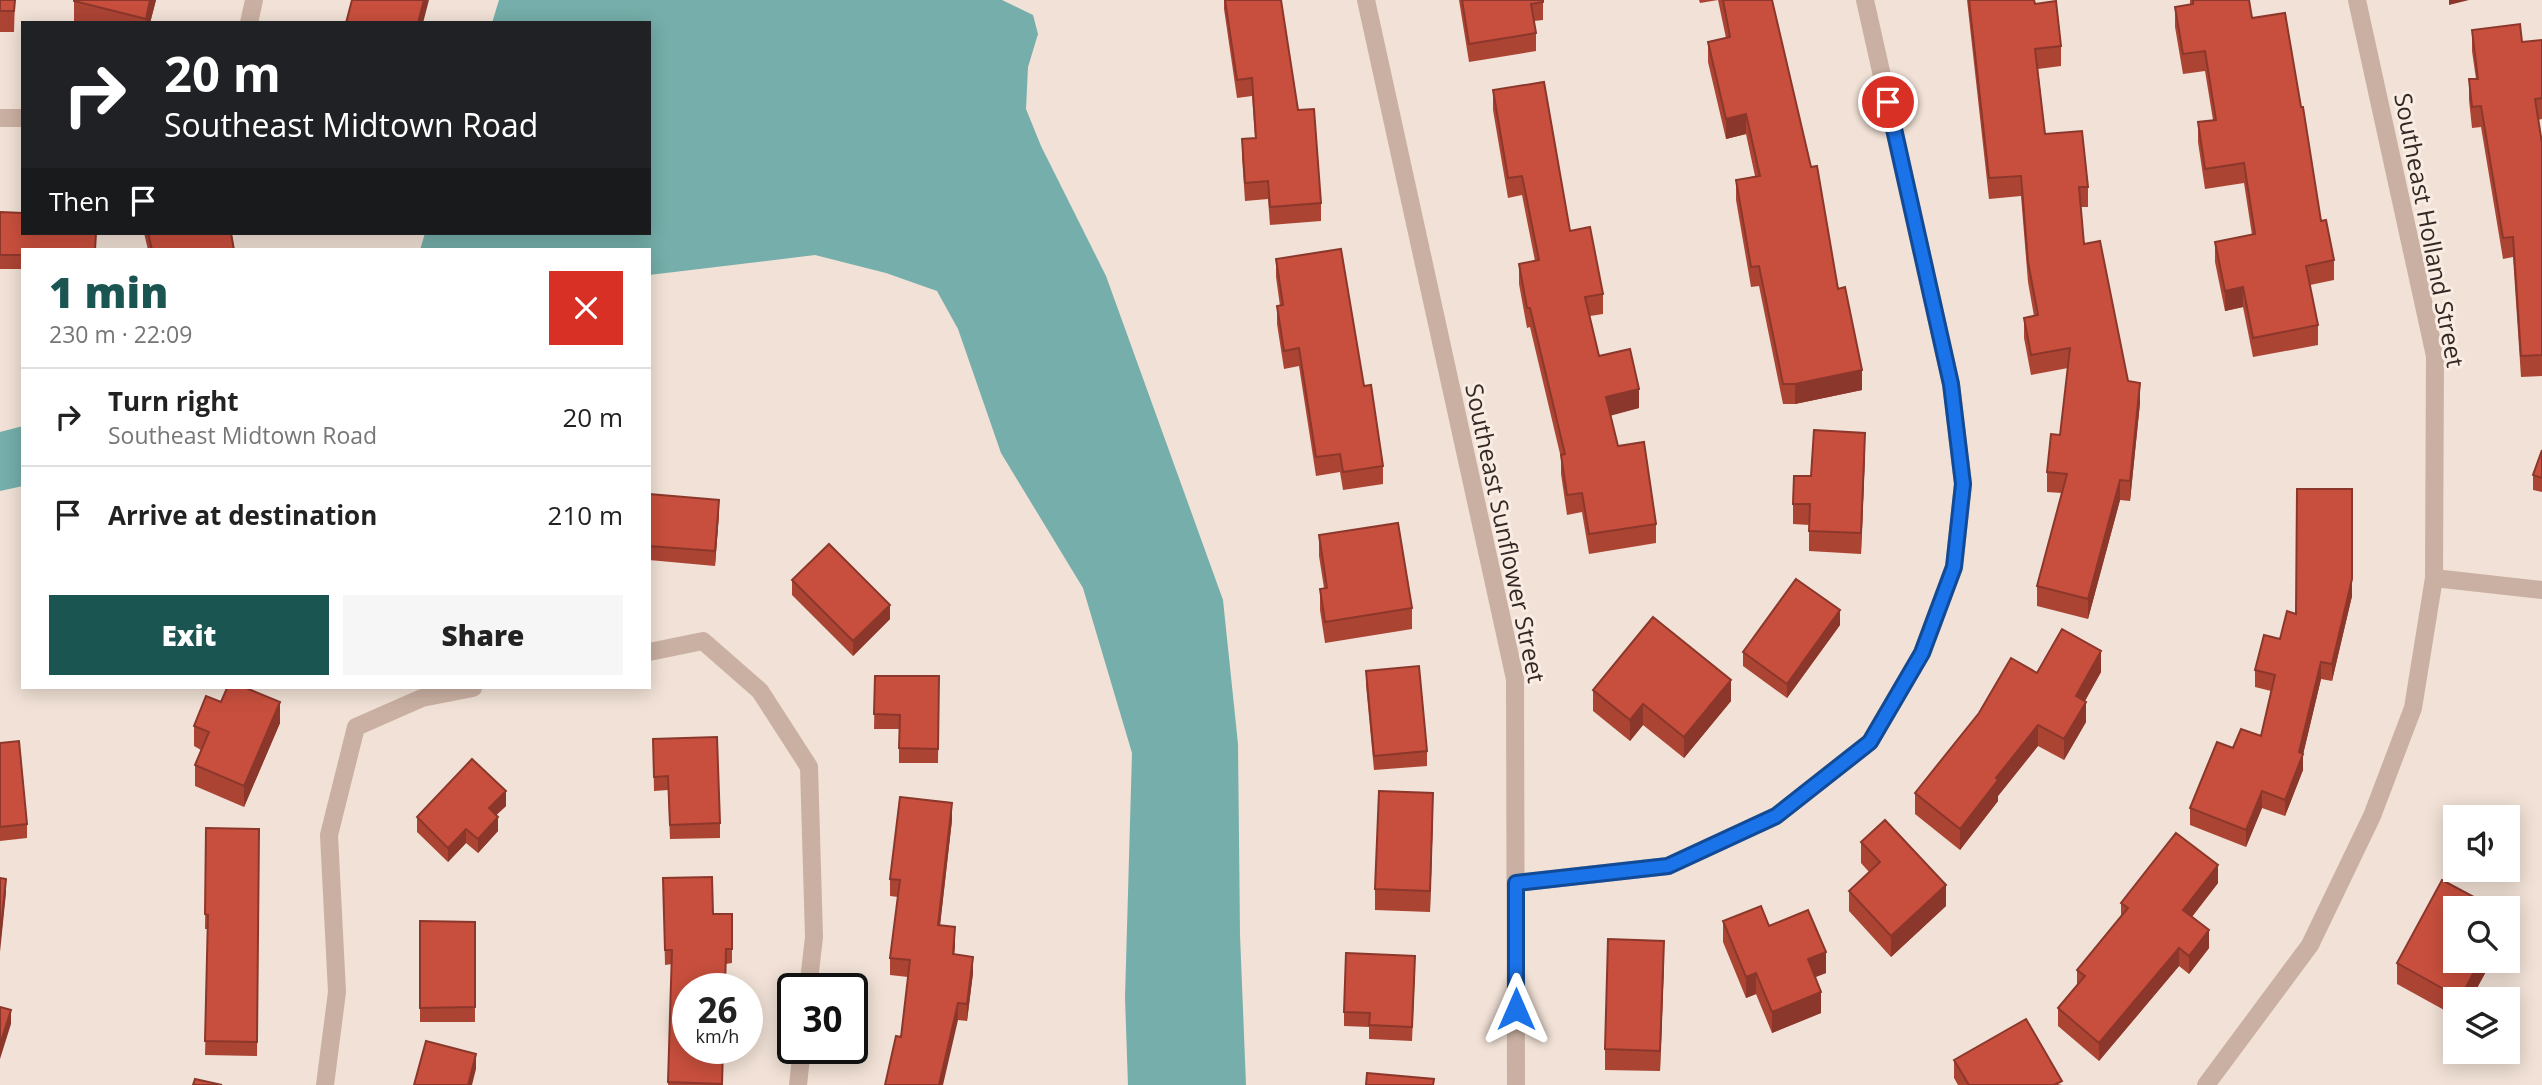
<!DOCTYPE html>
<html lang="en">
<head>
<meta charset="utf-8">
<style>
  :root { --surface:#fff; --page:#f6f6f6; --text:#222; --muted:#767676; --line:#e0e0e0; --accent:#1a5552 }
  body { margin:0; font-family:"Open Sans",sans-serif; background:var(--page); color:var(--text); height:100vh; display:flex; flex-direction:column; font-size:26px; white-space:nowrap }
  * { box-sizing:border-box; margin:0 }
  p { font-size:23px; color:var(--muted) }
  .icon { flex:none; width:38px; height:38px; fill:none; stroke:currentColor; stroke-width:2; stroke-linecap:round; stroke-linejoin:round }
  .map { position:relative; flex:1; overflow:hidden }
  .drawer { position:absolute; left:21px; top:248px; width:630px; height:441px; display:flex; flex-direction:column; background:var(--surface); border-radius:0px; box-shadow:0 4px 18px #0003 }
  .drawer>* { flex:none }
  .top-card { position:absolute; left:21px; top:21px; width:630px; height:214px; border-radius:0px; box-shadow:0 4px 18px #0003; background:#202124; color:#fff; overflow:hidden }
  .controls { position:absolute; left:2443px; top:805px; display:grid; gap:14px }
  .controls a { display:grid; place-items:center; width:77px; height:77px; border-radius:0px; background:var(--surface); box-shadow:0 4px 18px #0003; font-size:35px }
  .speed { position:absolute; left:672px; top:973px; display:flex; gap:14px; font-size:35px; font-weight:700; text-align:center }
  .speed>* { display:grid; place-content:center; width:91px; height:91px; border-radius:50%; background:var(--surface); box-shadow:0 4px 18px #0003; line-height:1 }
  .speed small { font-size:18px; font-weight:400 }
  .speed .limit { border:4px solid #111; border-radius:10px; background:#fff; color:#111 }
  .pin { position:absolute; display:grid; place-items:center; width:60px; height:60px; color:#fff; margin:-30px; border:4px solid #fff; border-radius:50%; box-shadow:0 2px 7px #0007 }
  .me { position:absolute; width:77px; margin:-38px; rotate:0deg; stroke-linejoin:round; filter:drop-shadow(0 0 5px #0008) }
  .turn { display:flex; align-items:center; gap:24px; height:147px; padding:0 28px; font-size:32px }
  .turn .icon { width:91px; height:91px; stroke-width:2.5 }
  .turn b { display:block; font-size:49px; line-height:60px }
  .then { display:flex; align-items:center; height:66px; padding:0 28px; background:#0003; gap:14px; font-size:26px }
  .round { display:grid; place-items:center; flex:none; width:74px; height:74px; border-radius:0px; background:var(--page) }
  .summary { display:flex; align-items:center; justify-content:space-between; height:119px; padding:0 28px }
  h1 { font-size:42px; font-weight:800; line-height:52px; color:var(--accent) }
  .action { display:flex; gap:14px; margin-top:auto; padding:14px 28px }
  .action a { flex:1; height:80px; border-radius:0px; background:var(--accent); color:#fff; font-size:28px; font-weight:800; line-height:80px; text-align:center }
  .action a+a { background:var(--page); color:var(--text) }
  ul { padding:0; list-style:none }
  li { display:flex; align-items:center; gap:21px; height:98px; padding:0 28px; border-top:2px solid var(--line) }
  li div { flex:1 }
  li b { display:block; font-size:26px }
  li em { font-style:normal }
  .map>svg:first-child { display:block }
</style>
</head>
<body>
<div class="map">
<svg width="2542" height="1085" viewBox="0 0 2542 1085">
  <rect width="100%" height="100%" fill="#f1e1d6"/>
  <path fill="#75aeaa" d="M 499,0 L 1002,0 L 1033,15 L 1038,34 L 1028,67 L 1026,109 L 1041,146 L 1106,276 L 1223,600 L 1238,744 L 1240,935 L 1246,1085 L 1128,1085 L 1125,998 L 1132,753 L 1083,588 L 1001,453 L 958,329 L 937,291 L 886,273 L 815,255 L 649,275 L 649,250 L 420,250 L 425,233 L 649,233 L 649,23 L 492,23 Z
    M 23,426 L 23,486 L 0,491 L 0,432 Z"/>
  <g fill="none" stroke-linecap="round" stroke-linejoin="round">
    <path stroke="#c9b0a2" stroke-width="18" d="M 1366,0 L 1515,679 L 1516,1085
      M 249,23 L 254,0
      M 0,118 L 23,118
      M 2434,578 L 2542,590
      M 649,652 L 703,641 L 760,691 L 809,767 L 814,937 L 808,989
      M 1516,883 L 1668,866 L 1776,816 L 1870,742 L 1922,653 L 1954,567 L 1963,484 L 1951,384 L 1865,0
      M 325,1085 L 337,992 L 329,835 L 356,727 L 422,698 L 473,688
      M 798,1085 L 802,1048
      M 2206,1085 L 2310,945 L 2372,816 L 2413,708 L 2434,578 L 2435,356 L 2357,0"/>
  </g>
  <path fill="#ac4434" d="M 0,0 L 15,0 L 14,32 L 0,32 Z
    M 74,0 L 156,0 L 150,23 L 74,22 Z
    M 1224,0 L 1281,0 L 1298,110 L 1321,203 L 1321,221 L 1270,225 L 1268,199 L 1245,201 L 1242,156 L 1242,139 L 1255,138 L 1252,96 L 1237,98 L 1224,9 Z
    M 1459,0 L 1543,0 L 1543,20 L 1534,21 L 1536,33 L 1536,51 L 1469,62 Z
    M 1699,0 L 1718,0 L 1700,3 Z
    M 1718,0 L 1772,0 L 1838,289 L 1862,390 L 1795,404 L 1783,404 L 1759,286 L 1751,287 L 1736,200 L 1736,180 L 1755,176 L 1746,134 L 1726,139 L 1708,62 L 1708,42 L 1726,38 Z
    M 1967,0 L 2034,0 L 2035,4 L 2061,46 L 2061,66 L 2038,69 L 2045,134 L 2088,187 L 2088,207 L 2081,207 L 2084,244 L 2128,381 L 2140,403 L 2130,501 L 2120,500 L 2088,619 L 2037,606 L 2037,586 L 2062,493 L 2047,492 L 2047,472 L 2060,435 L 2068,368 L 2031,375 L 2024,338 L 2024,318 L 2034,316 L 2028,282 L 2021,196 L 1989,199 Z
    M 2190,0 L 2249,0 L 2252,18 L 2334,260 L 2334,280 L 2310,285 L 2318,325 L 2318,345 L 2253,357 L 2243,307 L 2225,311 L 2215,262 L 2215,242 L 2252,235 L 2244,183 L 2205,189 L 2198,142 L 2198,122 L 2213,120 L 2205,71 L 2183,74 L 2175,27 L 2175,7 L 2190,4 Z
    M 2472,30 L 2522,42 L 2542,40 L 2542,119 L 2538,120 L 2542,143 L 2542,376 L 2521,377 L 2513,257 L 2503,259 L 2481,127 L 2472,128 L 2469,100 L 2469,79 L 2476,79 L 2472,51 Z
    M 1493,90 L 1570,231 L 1603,294 L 1603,314 L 1590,316 L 1599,356 L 1639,408 L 1610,415 L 1618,446 L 1656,524 L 1656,543 L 1589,554 L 1582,512 L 1567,515 L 1561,474 L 1561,458 L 1530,327 L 1527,328 L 1519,284 L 1519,264 L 1535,261 L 1522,195 L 1508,198 L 1493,110 Z
    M 0,212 L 23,233 L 96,233 L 95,250 L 23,250 L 23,269 L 0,269 Z
    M 144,233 L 231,233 L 234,250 L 148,250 Z
    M 1276,259 L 1364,386 L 1383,466 L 1383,484 L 1343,490 L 1340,472 L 1316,476 L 1299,366 L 1284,369 L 1277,324 L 1277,306 L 1280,306 L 1276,277 Z
    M 2542,450 L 2542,492 L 2533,490 L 2533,475 Z
    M 1865,454 L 1861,554 L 1809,551 L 1809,525 L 1793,524 L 1793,504 L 1811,476 Z
    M 649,494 L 719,514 L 715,566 L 649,560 Z
    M 1319,535 L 1412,608 L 1412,629 L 1325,643 L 1320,610 L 1320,589 L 1324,588 L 1319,556 Z
    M 792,580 L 890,619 L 853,656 L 792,595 Z
    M 2352,596 L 2332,681 L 2321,679 L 2303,754 L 2303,770 L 2285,816 L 2262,808 L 2246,847 L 2190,825 L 2190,808 L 2233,748 L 2261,736 L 2271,691 L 2255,687 L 2255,670 L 2280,639 L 2296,614 Z
    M 1840,625 L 1787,698 L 1743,666 L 1743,652 Z
    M 1366,671 L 1427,751 L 1427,766 L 1374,770 L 1366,685 Z
    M 2101,672 L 2085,701 L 2086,722 L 2064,760 L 2038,746 L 1998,796 L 1998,801 L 1960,850 L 1915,814 L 1915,793 L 2037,673 Z
    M 875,676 L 939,676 L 938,763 L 899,763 L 899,729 L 874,729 Z
    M 1593,690 L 1731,701 L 1684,758 L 1643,725 L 1630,741 L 1593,711 Z
    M 221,702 L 280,723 L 244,807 L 195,786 L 195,765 L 201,750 L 194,746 L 194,726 Z
    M 653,739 L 720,823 L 720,838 L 670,839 L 668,790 L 654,791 Z
    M 0,743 L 27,824 L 27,838 L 0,841 Z
    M 506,806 L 496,815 L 498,831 L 478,853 L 466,843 L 448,862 L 417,832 L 417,817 Z
    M 1433,814 L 1430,912 L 1375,910 L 1375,889 Z
    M 952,820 L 940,926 L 955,944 L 954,955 L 973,973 L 967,1021 L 958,1020 L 901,1037 L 908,977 L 890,975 L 890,958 L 898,897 L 890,896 L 890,879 Z
    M 206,828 L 259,829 L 257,1056 L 205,1055 L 208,929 L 205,929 Z
    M 1861,842 L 1946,906 L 1891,957 L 1849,911 L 1849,891 L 1869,872 L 1861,863 Z
    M 663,878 L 713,914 L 732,914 L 732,963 L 726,964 L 722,1085 L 668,1085 L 672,964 L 665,965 Z
    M 2442,880 L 2489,905 L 2489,908 L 2455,908 L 2455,961 L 2489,961 L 2489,966 L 2471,999 L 2455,999 L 2455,1016 L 2397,984 L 2397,963 Z
    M 2218,883 L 2192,917 L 2209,948 L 2189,974 L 2179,966 L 2099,1061 L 2058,1026 L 2058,1008 L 2077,986 L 2077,970 L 2121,916 L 2121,903 Z
    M 420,921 L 475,922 L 475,1022 L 420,1022 Z
    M 1723,921 L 1769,926 L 1826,973 L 1815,977 L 1821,1013 L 1772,1033 L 1756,994 L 1746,998 L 1723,942 Z
    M 1664,962 L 1660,1071 L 1605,1070 L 1605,1049 Z
    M 1415,971 L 1412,1041 L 1369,1039 L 1369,1027 L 1344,1026 L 1344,1012 Z
    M 1954,1060 L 2062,1085 L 1958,1085 L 1954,1078 Z"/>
  <path fill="#8c372b" d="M 150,0 L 156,0 L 150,23 L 146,23 Z
    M 424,0 L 429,0 L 423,23 L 418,23 Z
    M 2449,0 L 2469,0 L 2449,5 Z
    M 1746,114 L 1746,134 L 1726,139 L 1726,119 Z
    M 2243,287 L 2243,307 L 2225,311 L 2225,291 Z
    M 1862,370 L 1862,390 L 1795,404 L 1795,384 Z
    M 2140,383 L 2140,403 L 2130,501 L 2130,481 Z
    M 1639,389 L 1639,408 L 1606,417 L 1606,397 Z
    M 1865,433 L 1865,454 L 1861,554 L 1861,533 Z
    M 2120,480 L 2120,500 L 2088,619 L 2088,599 Z
    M 2352,489 L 2352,596 L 2332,681 L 2332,664 Z
    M 719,500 L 719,514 L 715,566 L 715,551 Z
    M 890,605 L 890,619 L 853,656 L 853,641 Z
    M 1840,610 L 1840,625 L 1787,698 L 1787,684 Z
    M 2101,651 L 2101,672 L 2076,717 L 2076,696 Z
    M 2321,662 L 2321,679 L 2303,755 L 2303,754 L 2303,770 L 2285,816 L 2285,800 L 2299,752 Z
    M 1731,680 L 1731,701 L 1684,758 L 1684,737 Z
    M 280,702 L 280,723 L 244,807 L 244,786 Z
    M 2086,702 L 2086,722 L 2064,760 L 2064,739 Z
    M 1643,704 L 1643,725 L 1630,741 L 1630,720 Z
    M 2038,725 L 2038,746 L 1998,796 L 1998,801 L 1960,850 L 1960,829 L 1996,778 Z
    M 506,791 L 506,806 L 489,822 L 489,808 Z
    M 2262,791 L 2262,808 L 2246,847 L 2246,830 Z
    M 1433,793 L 1433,814 L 1430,912 L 1430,891 Z
    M 952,803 L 952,820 L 938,942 L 938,925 Z
    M 498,817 L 498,831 L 478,853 L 478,839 Z
    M 466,829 L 466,843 L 448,862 L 448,848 Z
    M 2218,865 L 2218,883 L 2183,928 L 2183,910 Z
    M 6,879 L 6,893 L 0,952 L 0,938 Z
    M 1946,885 L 1946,906 L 1891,957 L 1891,936 Z
    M 955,927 L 955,944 L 953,971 L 953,954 Z
    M 2209,930 L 2209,948 L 2189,974 L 2189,956 Z
    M 1664,941 L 1664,962 L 1660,1071 L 1660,1051 Z
    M 2179,948 L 2179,966 L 2099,1061 L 2099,1043 Z
    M 1826,952 L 1826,973 L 1808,980 L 1808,959 Z
    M 973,957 L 973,973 L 967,1021 L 967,1004 Z
    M 2480,961 L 2489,961 L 2489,966 L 2471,999 L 2460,999 Z
    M 1756,973 L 1756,994 L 1746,998 L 1746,977 Z
    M 1821,992 L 1821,1013 L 1772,1033 L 1772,1012 Z
    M 958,1003 L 958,1020 L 943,1085 L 939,1085 Z
    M 11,1010 L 11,1024 L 0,1059 L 0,1045 Z
    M 476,1054 L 476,1069 L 472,1085 L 468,1085 Z"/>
  <path fill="#c84f3d" stroke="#8c372b" stroke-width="2" d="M 0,0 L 15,0 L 14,11 L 0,11 Z
    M 74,0 L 150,0 L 146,19 L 74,1 Z
    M 352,0 L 424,0 L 418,23 L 346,23 Z
    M 1225,0 L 1281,0 L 1298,110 L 1314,109 L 1321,203 L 1270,207 L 1268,181 L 1245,183 L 1242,139 L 1256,138 L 1252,78 L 1237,80 Z
    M 1462,0 L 1543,0 L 1543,2 L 1531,4 L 1536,33 L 1469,44 Z
    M 1723,0 L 1772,0 L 1811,167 L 1817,166 L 1838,289 L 1845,287 L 1862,370 L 1795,384 L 1783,384 L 1759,266 L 1751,267 L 1736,180 L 1760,176 L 1746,114 L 1726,119 L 1708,42 L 1730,37 Z
    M 1969,0 L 2034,0 L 2035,4 L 2056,1 L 2061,46 L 2035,49 L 2045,134 L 2082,131 L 2088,187 L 2079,187 L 2084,244 L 2100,241 L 2128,381 L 2140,383 L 2130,481 L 2120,480 L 2088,599 L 2037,586 L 2067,474 L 2047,472 L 2051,434 L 2060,435 L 2070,348 L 2031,355 L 2024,318 L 2038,315 L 2028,262 L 2021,176 L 1989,178 Z
    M 2193,0 L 2249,0 L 2252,18 L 2285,13 L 2301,107 L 2303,107 L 2321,221 L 2326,220 L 2334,260 L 2306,266 L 2318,325 L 2253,338 L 2243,287 L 2225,291 L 2215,242 L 2255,234 L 2244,163 L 2205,169 L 2198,122 L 2216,120 L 2205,51 L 2183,54 L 2175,7 L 2193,4 Z
    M 2520,24 L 2522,42 L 2542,40 L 2542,98 L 2535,99 L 2542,143 L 2542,355 L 2521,356 L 2513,237 L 2503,238 L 2481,106 L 2472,107 L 2469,79 L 2478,79 L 2472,30 Z
    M 1544,82 L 1570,231 L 1590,227 L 1603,294 L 1585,297 L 1599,356 L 1630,349 L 1639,389 L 1606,397 L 1618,446 L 1644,442 L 1656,524 L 1589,534 L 1582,493 L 1567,495 L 1561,455 L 1565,454 L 1530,308 L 1527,308 L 1519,264 L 1539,260 L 1522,176 L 1508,178 L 1493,90 Z
    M 0,212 L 23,213 L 23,233 L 96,233 L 95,250 L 23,250 L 23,255 L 0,255 Z
    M 148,233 L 231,233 L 234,250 L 152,250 Z
    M 1341,249 L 1364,386 L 1371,385 L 1383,466 L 1343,472 L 1340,454 L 1316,457 L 1299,348 L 1284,351 L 1277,306 L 1283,305 L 1276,259 Z
    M 1814,430 L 1865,433 L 1861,533 L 1809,531 L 1810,504 L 1793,504 L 1794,476 L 1811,476 Z
    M 2542,450 L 2542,478 L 2533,475 Z
    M 2297,489 L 2352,489 L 2352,579 L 2332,664 L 2321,662 L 2299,752 L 2303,754 L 2285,800 L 2262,791 L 2246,830 L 2190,808 L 2217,742 L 2233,748 L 2241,729 L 2261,736 L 2275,675 L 2255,670 L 2264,635 L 2280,639 L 2287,611 L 2296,614 Z
    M 649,494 L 719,500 L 715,551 L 649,546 Z
    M 1398,523 L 1412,608 L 1325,622 L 1320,589 L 1327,588 L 1319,535 Z
    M 829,544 L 890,605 L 853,641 L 792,580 Z
    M 1796,579 L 1840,610 L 1787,684 L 1743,652 Z
    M 1653,617 L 1731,680 L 1684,737 L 1643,704 L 1630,720 L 1593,690 Z
    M 2062,629 L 2101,651 L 2076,696 L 2086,702 L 2064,739 L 2038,725 L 1996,778 L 1998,780 L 1960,829 L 1915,793 L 1979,713 L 2011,658 L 2037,673 Z
    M 1419,666 L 1427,751 L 1374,756 L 1366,671 Z
    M 875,676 L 939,676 L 938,749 L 899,748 L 900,715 L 874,714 Z
    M 227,688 L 246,688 L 280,702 L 244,786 L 195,765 L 209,732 L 194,726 L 206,696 L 221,702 Z
    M 717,737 L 720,823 L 670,825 L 668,776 L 654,777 L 653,739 Z
    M 19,741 L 27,824 L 0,827 L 0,743 Z
    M 472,759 L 506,791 L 489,808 L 498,817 L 478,839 L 466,829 L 448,848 L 417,817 Z
    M 1379,791 L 1433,793 L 1430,891 L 1375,889 Z
    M 900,797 L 952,803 L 938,925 L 955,927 L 953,954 L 973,957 L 967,1004 L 958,1003 L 939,1085 L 885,1085 L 896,1036 L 901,1037 L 910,960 L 890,958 L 900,880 L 890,879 Z
    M 1885,820 L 1946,885 L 1891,936 L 1849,891 L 1880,862 L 1861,842 Z
    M 206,828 L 259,829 L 257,1042 L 205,1041 L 208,915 L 205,914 Z
    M 2176,833 L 2218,865 L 2183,910 L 2209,930 L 2189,956 L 2179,948 L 2099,1043 L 2058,1008 L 2085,976 L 2077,970 L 2128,908 L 2121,903 Z
    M 712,877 L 713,914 L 732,914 L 732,949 L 726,949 L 725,989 L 688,989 L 688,1048 L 723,1048 L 722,1084 L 668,1082 L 672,950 L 665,950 L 663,878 Z
    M 0,878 L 6,879 L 0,938 Z
    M 2442,880 L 2489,905 L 2487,908 L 2455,908 L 2455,961 L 2480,961 L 2460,998 L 2397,963 Z
    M 1761,906 L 1769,926 L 1808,910 L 1826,952 L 1808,959 L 1821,992 L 1772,1012 L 1756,973 L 1746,977 L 1723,921 Z
    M 420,921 L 475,922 L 475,1007 L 420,1008 Z
    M 1608,939 L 1664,941 L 1660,1051 L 1605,1049 Z
    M 1346,953 L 1415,956 L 1412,1027 L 1369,1025 L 1370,1013 L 1344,1012 Z
    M 0,1007 L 11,1010 L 0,1045 Z
    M 2026,1019 L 2062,1081 L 2054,1085 L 1969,1085 L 1954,1060 Z
    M 426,1041 L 476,1054 L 468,1085 L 414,1085 Z
    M 1367,1073 L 1434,1079 L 1433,1085 L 1366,1085 Z
    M 195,1079 L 222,1085 L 193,1085 Z"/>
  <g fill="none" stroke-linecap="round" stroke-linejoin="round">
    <defs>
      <path id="route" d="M 1516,1009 L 1516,883 L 1668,866 L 1776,816 L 1870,742 L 1922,653 L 1954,567 L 1963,484 L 1951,384 L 1888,102"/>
    </defs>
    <use href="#route" stroke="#114b97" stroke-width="18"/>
    <use href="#route" stroke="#1a73e8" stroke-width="12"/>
  </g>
  <g text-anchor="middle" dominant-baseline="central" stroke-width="6" stroke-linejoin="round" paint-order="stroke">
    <g font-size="24" fill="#332825" stroke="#f9ece2">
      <text transform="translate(2430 230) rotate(79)">Southeast Holland Street</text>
      <text transform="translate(1506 533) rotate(78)">Southeast Sunflower Street</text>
    </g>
  </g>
</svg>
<div class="controls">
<a><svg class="icon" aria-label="sound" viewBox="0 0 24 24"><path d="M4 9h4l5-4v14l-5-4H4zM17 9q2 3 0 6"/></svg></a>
<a><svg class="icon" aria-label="search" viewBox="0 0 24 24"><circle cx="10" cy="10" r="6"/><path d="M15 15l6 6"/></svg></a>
<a><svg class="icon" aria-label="layers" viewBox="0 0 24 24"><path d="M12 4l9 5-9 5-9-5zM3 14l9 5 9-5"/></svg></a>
</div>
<div class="speed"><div>26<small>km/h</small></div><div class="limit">30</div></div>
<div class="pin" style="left:1888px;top:102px;background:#d93025"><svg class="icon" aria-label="arrive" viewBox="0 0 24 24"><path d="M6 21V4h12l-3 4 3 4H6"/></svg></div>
<svg class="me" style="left:1516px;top:1009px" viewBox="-20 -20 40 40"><path d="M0-17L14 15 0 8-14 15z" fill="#1a73e8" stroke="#fff" stroke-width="4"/></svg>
<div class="top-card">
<div class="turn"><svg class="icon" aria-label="right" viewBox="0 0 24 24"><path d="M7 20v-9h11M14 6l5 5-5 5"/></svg><div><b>20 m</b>Southeast Midtown Road</div></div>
<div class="then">Then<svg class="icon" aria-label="arrive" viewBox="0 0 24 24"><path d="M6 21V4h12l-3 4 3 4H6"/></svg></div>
</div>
<section class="drawer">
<div class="summary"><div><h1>1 min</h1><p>230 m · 22:09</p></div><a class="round" style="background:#d93025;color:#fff"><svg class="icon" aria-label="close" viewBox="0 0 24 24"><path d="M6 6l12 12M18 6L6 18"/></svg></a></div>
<ul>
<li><svg class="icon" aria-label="right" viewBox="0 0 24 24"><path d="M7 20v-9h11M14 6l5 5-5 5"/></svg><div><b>Turn right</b><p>Southeast Midtown Road</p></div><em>20 m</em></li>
<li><svg class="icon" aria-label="arrive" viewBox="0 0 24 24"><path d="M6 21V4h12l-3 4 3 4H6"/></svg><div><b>Arrive at destination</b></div><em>210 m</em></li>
</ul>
<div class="action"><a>Exit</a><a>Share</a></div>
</section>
</div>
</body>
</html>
